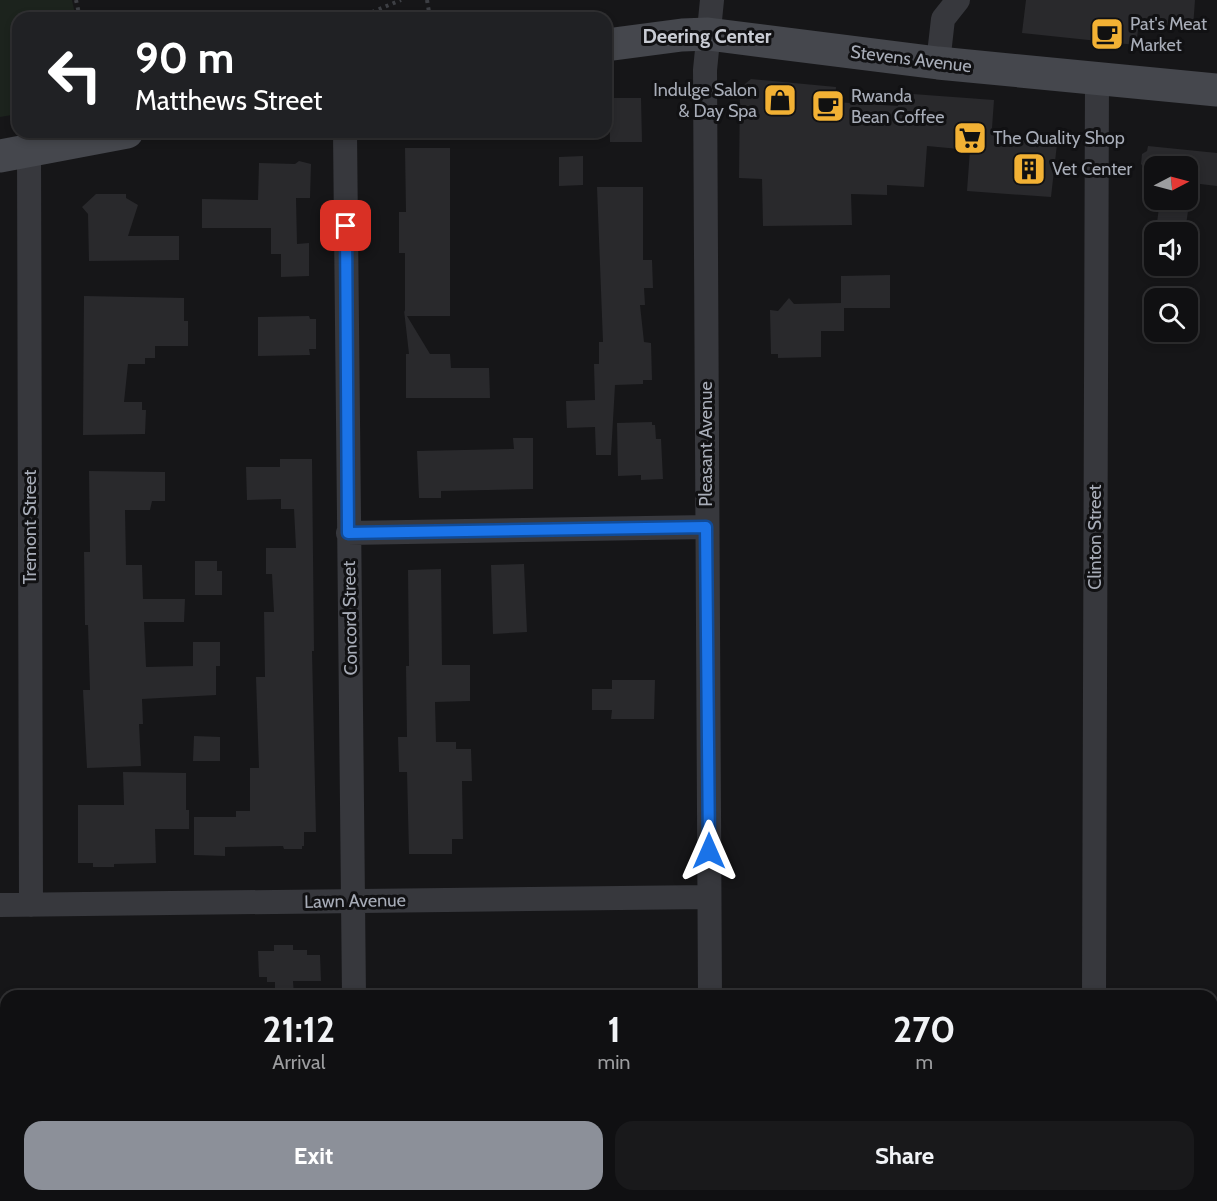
<!DOCTYPE html>
<html lang="en">
<head>
<meta charset="utf-8">
<style>
  :root { --surface:#101012; --page:#19191b; --text:#f1f3f6; --muted:#9c9d9f; --line:#303032; --accent:#8c9099 }
  body { margin:0; font-family:Cabin,sans-serif; background:var(--page); color:var(--text); height:100vh; display:flex; flex-direction:column; font-size:22px; white-space:nowrap }
  * { box-sizing:border-box; margin:0 }
  p { font-size:20px; color:var(--muted) }
  .icon { flex:none; width:33px; height:33px; fill:none; stroke:currentColor; stroke-width:2; stroke-linecap:round; stroke-linejoin:round }
  .map { position:relative; flex:1; overflow:hidden }
  .side { position:absolute; left:0px; top:990px; width:1218px; height:212px; display:flex; flex-direction:column; background:var(--surface); border-radius:18px 18px 0 0; box-shadow:0 3px 9px #0003,0 0 0 2px var(--line) }
  .side>* { flex:none }
  .guide { position:absolute; left:12px; top:12px; width:600px; height:126px; border-radius:18px; box-shadow:0 3px 9px #0003,0 0 0 2px var(--line); background:#202124; color:#fff; overflow:hidden }
  .needle { width:39px; rotate:84deg }
  .buttons { position:absolute; left:1144px; top:156px; display:grid; gap:12px }
  .buttons a { display:grid; place-items:center; width:54px; height:54px; border-radius:12px; background:var(--surface); box-shadow:0 3px 9px #0003,0 0 0 2px var(--line); font-size:30px }
  .pin { position:absolute; display:grid; place-items:center; width:51px; height:51px; color:#fff; margin:-26px; border-radius:12px; box-shadow:0 3px 9px #0006 }
  .me { position:absolute; width:66px; margin:-33px; rotate:0deg; stroke-linejoin:round; filter:drop-shadow(0 0 4px #0008) }
  .turn { display:flex; align-items:center; gap:21px; height:126px; padding:0 24px; font-size:27px }
  .turn .icon { width:78px; height:78px; stroke-width:2.5 }
  .turn b { display:block; font-size:42px; line-height:51px }
  .eta { display:flex; justify-content:space-evenly; align-items:center; height:102px; text-align:center }
  .eta b { font-size:36px; font-weight:700; line-height:42px }
  .action { display:flex; gap:12px; margin-top:auto; padding:12px 24px }
  .action a { flex:1; height:69px; border-radius:18px; background:var(--accent); color:#fff; font-size:24px; font-weight:700; line-height:69px; text-align:center }
  .action a+a { background:var(--page); color:var(--text) }
  .map>svg:first-child { display:block }
</style>
</head>
<body>
<div class="map">
<svg width="1217" height="1201" viewBox="0 0 1217 1201">
  <rect width="100%" height="100%" fill="#161618"/>
  <path fill="#1c231d" d="M 0,0 L 72,0 L 76,18 L 18,18 L 18,114 L 0,117 Z"/>
  <path fill="#29292c" d="M 1026,0 L 1195,0 L 1193,28 L 1139,23 L 1136,45 L 1022,33 Z
    M 751,79 L 836,87 L 835,102 L 898,106 L 899,93 L 994,100 L 992,128 L 997,129 L 996,137 L 1057,144 L 1051,197 L 967,191 L 970,150 L 927,146 L 924,187 L 887,185 L 887,195 L 851,194 L 852,225 L 763,226 L 762,179 L 739,178 L 740,88 Z
    M 609,98 L 641,98 L 642,142 L 610,142 Z
    M 1148,146 L 1217,153 L 1217,186 L 1192,183 L 1185,232 L 1156,230 L 1160,200 L 1188,200 L 1188,166 L 1155,166 L 1155,195 L 1142,194 L 1144,167 L 1141,164 L 1142,154 L 1147,151 Z
    M 405,148 L 450,148 L 450,316 L 407,316 L 430,354 L 450,354 L 451,368 L 489,368 L 490,398 L 406,398 L 406,354 L 409,354 L 404,310 L 405,312 L 405,253 L 399,253 L 399,212 L 406,212 Z
    M 583,156 L 583,185 L 559,186 L 559,157 Z
    M 299,161 L 311,164 L 310,198 L 296,198 L 297,244 L 309,243 L 309,276 L 281,277 L 281,254 L 271,254 L 271,228 L 202,228 L 202,199 L 258,200 L 259,163 L 295,164 Z
    M 597,187 L 643,187 L 643,260 L 652,260 L 653,288 L 644,288 L 645,305 L 640,305 L 644,342 L 651,343 L 652,380 L 643,380 L 643,384 L 615,385 L 611,455 L 596,455 L 595,427 L 567,428 L 566,401 L 595,400 L 594,364 L 599,364 L 599,342 L 603,342 Z
    M 96,194 L 126,194 L 126,198 L 138,205 L 128,236 L 179,236 L 179,260 L 89,261 L 88,214 L 82,207 Z
    M 890,275 L 890,308 L 844,308 L 844,331 L 821,331 L 821,357 L 778,358 L 778,354 L 771,354 L 770,310 L 778,311 L 789,298 L 794,304 L 841,303 L 841,276 Z
    M 84,296 L 184,298 L 184,321 L 188,321 L 188,346 L 155,346 L 155,358 L 145,358 L 145,364 L 128,364 L 124,402 L 142,402 L 142,410 L 146,410 L 145,434 L 83,435 Z
    M 309,316 L 310,319 L 316,319 L 316,349 L 309,349 L 310,355 L 258,356 L 258,317 Z
    M 652,422 L 652,425 L 655,425 L 656,439 L 661,439 L 663,479 L 641,480 L 641,475 L 618,476 L 617,423 Z
    M 513,438 L 533,438 L 533,489 L 441,491 L 441,498 L 419,498 L 417,451 L 514,449 Z
    M 280,459 L 312,459 L 314,651 L 312,651 L 316,832 L 304,832 L 304,846 L 302,846 L 302,849 L 284,849 L 283,846 L 225,847 L 225,856 L 194,855 L 194,817 L 236,817 L 236,811 L 250,811 L 250,768 L 259,768 L 256,677 L 265,677 L 264,612 L 274,612 L 272,574 L 266,574 L 266,548 L 296,548 L 294,509 L 281,509 L 281,499 L 247,500 L 246,467 L 280,467 Z
    M 89,471 L 165,472 L 165,501 L 152,501 L 150,510 L 125,510 L 126,565 L 142,565 L 143,599 L 185,599 L 184,622 L 144,622 L 146,667 L 193,666 L 193,642 L 220,642 L 220,666 L 216,666 L 216,695 L 142,699 L 143,724 L 139,724 L 141,766 L 87,768 L 83,690 L 90,690 L 88,625 L 85,625 L 84,552 L 90,552 Z
    M 195,561 L 217,561 L 217,571 L 222,571 L 222,595 L 195,595 Z
    M 524,564 L 527,632 L 493,634 L 491,565 Z
    M 441,569 L 442,665 L 470,665 L 470,701 L 435,702 L 436,742 L 456,742 L 456,749 L 471,749 L 472,781 L 462,781 L 463,839 L 452,839 L 452,854 L 409,854 L 407,772 L 399,772 L 398,737 L 407,737 L 406,666 L 409,666 L 408,570 Z
    M 612,680 L 655,680 L 654,719 L 611,719 L 612,710 L 592,710 L 592,689 L 612,689 Z
    M 194,736 L 220,737 L 220,761 L 193,761 Z
    M 123,772 L 186,773 L 186,810 L 189,810 L 189,829 L 155,829 L 156,863 L 114,864 L 114,867 L 93,867 L 93,863 L 78,863 L 78,805 L 124,805 Z
    M 274,945 L 293,945 L 293,950 L 307,950 L 307,955 L 320,955 L 321,981 L 293,981 L 294,996 L 275,996 L 275,982 L 267,982 L 267,977 L 259,977 L 258,951 L 274,951 Z"/>
  <g fill="none" stroke-linecap="round" stroke-linejoin="round">
    <path stroke="#3d3f44" stroke-width="4" stroke-dasharray="3 4.5" stroke-linecap="butt" d="M 76,0 L 80,18
      M 427,0 L 430,18
      M 358,18 L 401,0"/>
    <path stroke="#37383d" stroke-width="24" d="M 938,63 L 943,19 L 958,0
      M 345,132 L 354,996
      M 29,150 L 31,905
      M 348,533 L 707,527
      M 0,905 L 709,897
      M 710,996 L 705,70 L 712,0
      M 1094,996 L 1097,79
      M 1212,1100 L 1217,1100
      M 355,1201 L 700,1196
      M 1093,1201 L 1093,1196"/>
    <path stroke="#45474d" stroke-width="33" d="M 606,45 L 682,35 L 708,34 L 938,63 L 1217,90
      M 0,156 L 127,132"/>
  </g>
  <g fill="none" stroke-linecap="round" stroke-linejoin="round">
    <defs>
      <path id="route" d="M 346,226 L 348,533 L 706,527 L 709,851"/>
    </defs>
    <use href="#route" stroke="#114b97" stroke-width="15"/>
    <use href="#route" stroke="#1a73e8" stroke-width="10"/>
  </g>
  <defs>
    <symbol id="cafe-square" viewBox="-11 -11 22 22"><rect x="-9" y="-9" width="18" height="18" rx="4" fill="#f2b134" stroke="#111113"/><path d="M-5.5-4.5H6V0H3Q3 3.5 0 3.5H-2.5Q-5.5 3.5-5.5 0ZM3-3.2v2h1.7v-2ZM-6 4.5H4V6H-6Z" fill="#111"/></symbol>
    <symbol id="shop-square" viewBox="-11 -11 22 22"><rect x="-9" y="-9" width="18" height="18" rx="4" fill="#f2b134" stroke="#111113"/><path d="M-5-2.5h2.3a2.7 3.5 0 0 1 5.4 0H5L5.5 6h-11ZM-1.5-2.5h3a1.5 2.3 0 0 0-3 0Z" fill="#111"/></symbol>
    <symbol id="supermarket-square" viewBox="-11 -11 22 22"><rect x="-9" y="-9" width="18" height="18" rx="4" fill="#f2b134" stroke="#111113"/><path d="M-6-5.5h2.5l.6 2H6L4.5 2H-2.5L-4.4-4H-6ZM-1.5 3.2a1.3 1.3 0 1 0 .1 0ZM3 3.2a1.3 1.3 0 1 0 .1 0Z" fill="#111"/></symbol>
    <symbol id="building-square" viewBox="-11 -11 22 22"><rect x="-9" y="-9" width="18" height="18" rx="4" fill="#f2b134" stroke="#111113"/><path d="M-4-6H4V6H1V3H-1V6H-4ZM-2.5-4.3h1.7v1.8h-1.7ZM.8-4.3h1.7v1.8H.8ZM-2.5-1h1.7V.8h-1.7ZM.8-1h1.7V.8H.8Z" fill="#111"/></symbol>
  </defs>
  <g fill-rule="evenodd">
    <use href="#cafe-square" x="1088" y="15" width="38" height="38"/>
    <use href="#shop-square" x="761" y="81" width="38" height="38"/>
    <use href="#cafe-square" x="809" y="87" width="38" height="38"/>
    <use href="#supermarket-square" x="951" y="119" width="38" height="38"/>
    <use href="#building-square" x="1010" y="150" width="38" height="38"/>
  </g>
  <g text-anchor="middle" dominant-baseline="central" stroke-width="6" stroke-linejoin="round" paint-order="stroke">
    <g font-size="18" fill="#a8adb8" stroke="#111113" text-anchor="start">
      <text x="1130" y="24">Pat's Meat<tspan x="1130" dy="21">Market</tspan></text>
      <text x="757" y="90" text-anchor="end">Indulge Salon<tspan x="757" dy="21">&amp; Day Spa</tspan></text>
      <text x="851" y="96">Rwanda<tspan x="851" dy="21">Bean Coffee</tspan></text>
      <text x="993" y="138">The Quality Shop</text>
      <text x="1052" y="169">Vet Center</text>
    </g>
    <g font-size="18" fill="#a8adb8" stroke="#111113">
      <text transform="translate(911 59) rotate(7)">Stevens Avenue</text>
      <text transform="translate(706 444) rotate(-90)">Pleasant Avenue</text>
      <text transform="translate(30 527) rotate(-90)">Tremont Street</text>
      <text transform="translate(1095 537) rotate(-90)">Clinton Street</text>
      <text transform="translate(350 618) rotate(-91)">Concord Street</text>
      <text transform="translate(355 901) rotate(-1)">Lawn Avenue</text>
    </g>
    <g font-size="20" font-weight="bold" fill="#c9ccd4" stroke="#111113">
      <text x="707" y="36">Deering Center</text>
    </g>
  </g>
</svg>
<div class="buttons">
<a><svg class="needle" viewBox="-14 -14 28 28"><path d="M0-13l5 13h-10z" fill="#e53935"/><path d="M0 13l5-13h-10z" fill="#9c9d9f"/></svg></a>
<a><svg class="icon" aria-label="sound" viewBox="0 0 24 24"><path d="M4 9h4l5-4v14l-5-4H4zM17 9q2 3 0 6"/></svg></a>
<a><svg class="icon" aria-label="search" viewBox="0 0 24 24"><circle cx="10" cy="10" r="6"/><path d="M15 15l6 6"/></svg></a>
</div>
<div class="pin" style="left:346px;top:226px;background:#d93025"><svg class="icon" aria-label="arrive" viewBox="0 0 24 24"><path d="M6 21V4h12l-3 4 3 4H6"/></svg></div>
<svg class="me" style="left:709px;top:851px" viewBox="-20 -20 40 40"><path d="M0-17L14 15 0 8-14 15z" fill="#1a73e8" stroke="#fff" stroke-width="4"/></svg>
<div class="guide">
<div class="turn"><svg class="icon" aria-label="left" viewBox="0 0 24 24"><path d="M17 20v-9H6M10 6l-5 5 5 5"/></svg><div><b>90 m</b>Matthews Street</div></div>
</div>
<section class="side">
<div class="eta">
<div><b>21:12</b><p>Arrival</p></div>
<div><b>1</b><p>min</p></div>
<div><b>270</b><p>m</p></div>
</div>
<div class="action"><a>Exit</a><a>Share</a></div>
</section>
</div>
</body>
</html>
